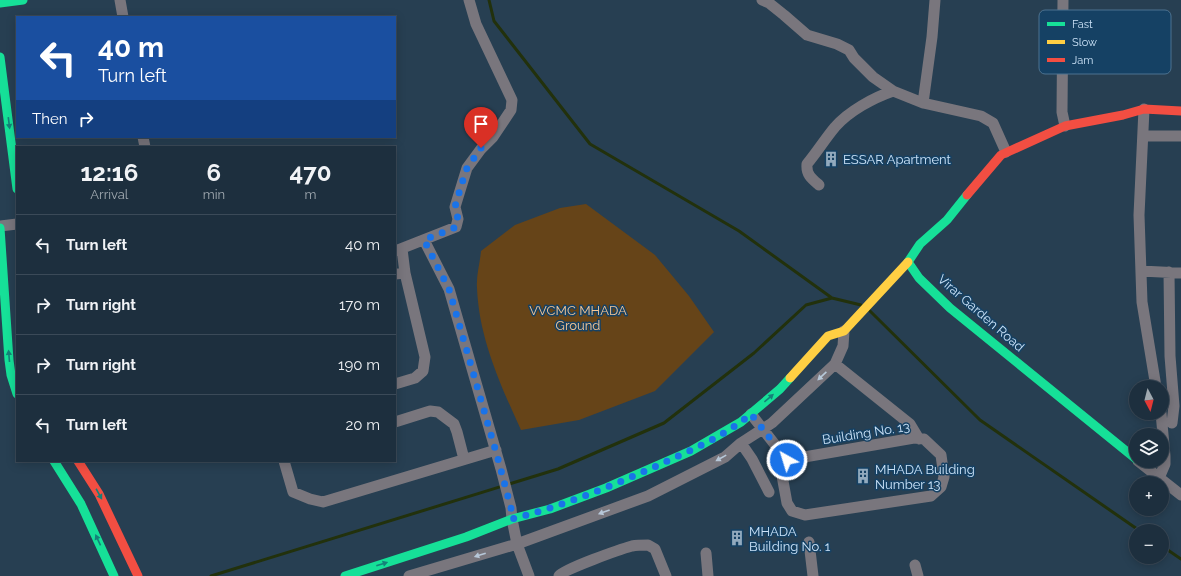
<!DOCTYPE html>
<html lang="en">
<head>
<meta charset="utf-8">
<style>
  :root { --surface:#1d2f3e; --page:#253745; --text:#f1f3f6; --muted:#a0a9b0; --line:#3b4a58 }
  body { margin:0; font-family:Raleway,sans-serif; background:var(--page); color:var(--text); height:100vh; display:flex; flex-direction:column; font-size:15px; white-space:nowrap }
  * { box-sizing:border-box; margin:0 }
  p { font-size:13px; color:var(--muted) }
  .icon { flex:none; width:22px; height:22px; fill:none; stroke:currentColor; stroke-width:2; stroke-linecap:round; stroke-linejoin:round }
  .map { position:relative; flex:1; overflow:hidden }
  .details { position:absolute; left:16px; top:146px; width:380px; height:316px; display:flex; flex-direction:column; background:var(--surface); border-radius:0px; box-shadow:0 2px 10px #0003,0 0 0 1px var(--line) }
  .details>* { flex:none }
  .banner { position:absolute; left:16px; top:16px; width:380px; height:122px; border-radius:0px; box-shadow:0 2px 10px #0003,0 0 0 1px var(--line); background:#1a4fa0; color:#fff; overflow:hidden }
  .needle { width:26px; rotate:173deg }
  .tools { position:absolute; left:1129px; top:380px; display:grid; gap:8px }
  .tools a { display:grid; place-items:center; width:40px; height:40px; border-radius:50%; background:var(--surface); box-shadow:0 2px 10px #0003,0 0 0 1px var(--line); font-size:20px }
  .pin { position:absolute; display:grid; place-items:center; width:34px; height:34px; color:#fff; margin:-41px -17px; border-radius:50% 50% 50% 0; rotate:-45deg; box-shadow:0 0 4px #0007 }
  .pin .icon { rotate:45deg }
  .me { position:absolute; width:44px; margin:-22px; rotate:321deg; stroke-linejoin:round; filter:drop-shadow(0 0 3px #0008) }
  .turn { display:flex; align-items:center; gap:14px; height:84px; padding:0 16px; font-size:18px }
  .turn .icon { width:52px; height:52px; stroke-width:2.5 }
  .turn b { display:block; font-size:28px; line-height:34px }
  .then { display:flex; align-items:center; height:38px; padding:0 16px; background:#0003; gap:8px; font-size:15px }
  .eta { display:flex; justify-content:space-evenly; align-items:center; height:68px; text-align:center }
  .eta b { font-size:24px; font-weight:700; line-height:28px }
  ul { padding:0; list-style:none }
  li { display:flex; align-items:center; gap:12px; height:60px; padding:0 16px; border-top:1px solid var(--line) }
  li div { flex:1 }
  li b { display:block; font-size:15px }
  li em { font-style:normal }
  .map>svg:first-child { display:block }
</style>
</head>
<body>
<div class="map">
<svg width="1181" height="576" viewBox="0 0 1181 576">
  <rect width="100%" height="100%" fill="#273f52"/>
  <path fill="#664418" d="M 586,204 L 655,255 L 689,296 L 714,332 L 655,391 L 579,420 L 521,430 C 500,384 479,338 477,288 C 476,276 480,263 481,251 L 515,225 L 560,208 Z"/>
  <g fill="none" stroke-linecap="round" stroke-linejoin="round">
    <path stroke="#22310c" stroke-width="3" d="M 489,0 L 494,21 L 590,144 L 739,231 L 832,298
      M 870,311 L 980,420 L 1140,531
      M 1162,546 L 1181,559
      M 211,576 L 558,469 L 664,423 L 754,353 L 806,305 L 832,298 L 861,305"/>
    <path stroke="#79767d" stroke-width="11" d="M 120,0 L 123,17
      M 762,0 L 769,3 L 784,15 L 807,35 L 837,44 L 849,50 L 854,58 L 873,77 L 893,91 L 923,103 L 981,116 L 993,123 L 1006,152
      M 1063,0 L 1062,112 L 1065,126
      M 923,103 L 932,37 L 935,0
      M 1144,109 L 1139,215 L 1142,302 L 1156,387
      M 1143,136 L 1181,136
      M 143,137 L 145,147
      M 819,185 C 812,179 806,175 807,164 C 817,152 825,139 835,127 C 849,111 873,98 893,91
      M 0,226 L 17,224
      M 424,240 L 449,289 L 501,469 L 511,508 L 512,519 L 517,544 L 529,576
      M 402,249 L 405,273
      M 395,251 L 456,227 L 458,219 L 455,207 L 467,168 L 481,149 L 493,137 L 511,110 L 512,100 L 476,24 L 469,0
      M 1141,271 L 1181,273
      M 1169,272 L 1170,356 L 1174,406 L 1172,423
      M 395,274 L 405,273 L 425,357 L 423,371 L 415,378 L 395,384
      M 835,364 L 910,424 L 919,439
      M 751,414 L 787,460 L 914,438 L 924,439 L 941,455 L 944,477 L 941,487 L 931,496 L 805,515 L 792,511 L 787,503 L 781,470 L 783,465 L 787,460
      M 395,422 L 430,411 L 438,412 L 454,424 L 457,432 L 464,459
      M 741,443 L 752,459 L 769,492
      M 284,461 L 293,492 L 310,499 L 323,502 L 496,450
      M 1138,461 L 1181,495
      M 1159,478 L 1165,464 L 1165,456 L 1161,413
      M 809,542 L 813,576
      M 706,553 L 708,576
      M 915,565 L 918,576
      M 409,576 L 517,544 L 648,496 L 725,457 L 741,443 L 772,423 L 835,364 L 843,346 L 844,331
      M 559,576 C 564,569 621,549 632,546 C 637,545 643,545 648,545 L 655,549 L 666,576"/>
    <path stroke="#16e098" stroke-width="9" d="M 0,3 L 23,0
      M 0,57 L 17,189
      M 967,195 L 947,220 L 920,244 L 908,262 L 919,278 L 950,308 L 1136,459
      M 0,228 L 9,360 L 11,375 L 17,394
      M 54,461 L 81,504 L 114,576
      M 345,576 L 466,537 L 512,519 L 550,509 L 606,488 L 691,451 L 741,422 L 780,389 L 790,378"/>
    <path stroke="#ffcf43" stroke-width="9" d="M 790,378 L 828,336 L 844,331 L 908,262"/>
    <path stroke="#f24e42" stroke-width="9" d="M 967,195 L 1001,155 L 1065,126 L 1123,115 L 1144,109 L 1181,111
      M 78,461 L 99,494 L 138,576"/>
  </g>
  <defs><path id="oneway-solid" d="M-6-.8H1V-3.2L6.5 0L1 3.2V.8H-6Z"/></defs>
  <g fill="#158179">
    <use href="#oneway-solid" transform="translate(9 123) rotate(83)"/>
    <use href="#oneway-solid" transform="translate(9 356) rotate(-95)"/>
    <use href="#oneway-solid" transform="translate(769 398) rotate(-40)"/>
    <use href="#oneway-solid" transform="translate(99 494) rotate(61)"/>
    <use href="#oneway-solid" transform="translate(98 540) rotate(-115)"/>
    <use href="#oneway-solid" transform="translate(382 564) rotate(-18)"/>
  </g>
  <g fill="#b7c8d9">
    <use href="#oneway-solid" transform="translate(822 376) rotate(137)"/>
    <use href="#oneway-solid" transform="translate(721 458) rotate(151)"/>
    <use href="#oneway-solid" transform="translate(604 512) rotate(160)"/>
    <use href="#oneway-solid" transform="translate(480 555) rotate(163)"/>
  </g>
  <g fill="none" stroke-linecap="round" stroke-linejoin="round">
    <path stroke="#1a73e8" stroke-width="7" stroke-dasharray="0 12.6" d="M 481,148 L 467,168 L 461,186 L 455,207 L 458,219 L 456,227 L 424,240 L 449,289 L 498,459 L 511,508 L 512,519 C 563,506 612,486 661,464 C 691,450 725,436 751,414 L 787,460"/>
  </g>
  <defs>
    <symbol id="building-bare" viewBox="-9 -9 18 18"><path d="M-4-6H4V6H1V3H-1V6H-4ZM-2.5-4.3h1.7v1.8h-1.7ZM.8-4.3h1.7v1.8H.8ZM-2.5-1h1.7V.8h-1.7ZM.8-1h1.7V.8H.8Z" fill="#92aabe" stroke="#154164" stroke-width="2.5" paint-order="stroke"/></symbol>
  </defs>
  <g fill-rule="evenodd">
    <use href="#building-bare" x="820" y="148" width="22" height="22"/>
    <use href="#building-bare" x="852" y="465" width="22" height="22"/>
    <use href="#building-bare" x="726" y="527" width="22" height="22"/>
  </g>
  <g text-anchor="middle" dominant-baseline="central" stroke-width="3" stroke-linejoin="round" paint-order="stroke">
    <g font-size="13" fill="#cce3f8" stroke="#154164" text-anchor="start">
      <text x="843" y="159">ESSAR Apartment</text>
      <text x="875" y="469">MHADA Building<tspan x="875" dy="15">Number 13</tspan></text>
      <text x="749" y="531">MHADA<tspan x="749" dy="15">Building No. 1</tspan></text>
    </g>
    <g font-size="13" fill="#f9c896" stroke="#154164">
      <text x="578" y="310">VVCMC MHADA<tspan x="578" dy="15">Ground</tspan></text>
    </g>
    <g font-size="13" fill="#cce3f8" stroke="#154164">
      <text transform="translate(981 313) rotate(41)">Virar Garden Road</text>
      <text transform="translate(866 433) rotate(-9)">Building No. 13</text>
    </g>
  </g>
  <rect x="1039" y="10" width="132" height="64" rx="6" fill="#154164" stroke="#4c7290" stroke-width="1"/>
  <rect x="1047" y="22" width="18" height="4" fill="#16e098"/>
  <rect x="1047" y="40" width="18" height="4" fill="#ffcf43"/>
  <rect x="1047" y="58" width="18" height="4" fill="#f24e42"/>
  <g font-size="11" fill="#cce3f8">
    <text x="1072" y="28">Fast</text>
    <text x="1072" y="46">Slow</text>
    <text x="1072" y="64">Jam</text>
  </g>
</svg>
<div class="tools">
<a><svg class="needle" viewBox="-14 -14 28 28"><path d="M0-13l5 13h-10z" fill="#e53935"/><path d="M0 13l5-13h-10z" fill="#a0a9b0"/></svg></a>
<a><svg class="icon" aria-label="layers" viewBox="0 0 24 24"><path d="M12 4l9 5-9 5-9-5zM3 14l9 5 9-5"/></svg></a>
<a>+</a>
<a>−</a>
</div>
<div class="pin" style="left:481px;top:148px;background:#d93025"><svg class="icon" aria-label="arrive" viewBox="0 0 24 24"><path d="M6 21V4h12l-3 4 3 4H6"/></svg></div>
<svg class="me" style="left:787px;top:460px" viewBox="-20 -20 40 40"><circle r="17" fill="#1a73e8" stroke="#fff" stroke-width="3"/><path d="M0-11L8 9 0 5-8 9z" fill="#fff"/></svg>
<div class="banner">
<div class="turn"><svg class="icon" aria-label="left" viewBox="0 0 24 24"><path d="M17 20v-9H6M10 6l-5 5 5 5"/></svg><div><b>40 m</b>Turn left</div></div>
<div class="then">Then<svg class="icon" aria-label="right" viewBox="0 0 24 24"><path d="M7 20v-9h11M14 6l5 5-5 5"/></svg></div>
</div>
<section class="details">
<div class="eta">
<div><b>12:16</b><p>Arrival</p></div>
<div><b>6</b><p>min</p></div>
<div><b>470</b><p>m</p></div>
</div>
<ul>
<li><svg class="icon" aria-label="left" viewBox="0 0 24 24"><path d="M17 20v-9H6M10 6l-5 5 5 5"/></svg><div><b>Turn left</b></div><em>40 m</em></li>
<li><svg class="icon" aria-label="right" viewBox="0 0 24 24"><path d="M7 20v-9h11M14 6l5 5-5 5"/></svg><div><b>Turn right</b></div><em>170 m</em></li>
<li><svg class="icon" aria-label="right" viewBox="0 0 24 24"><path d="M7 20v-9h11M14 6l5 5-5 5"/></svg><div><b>Turn right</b></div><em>190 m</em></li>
<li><svg class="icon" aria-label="left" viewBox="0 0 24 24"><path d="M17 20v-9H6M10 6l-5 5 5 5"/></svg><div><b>Turn left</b></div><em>20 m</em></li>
</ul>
</section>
</div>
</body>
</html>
